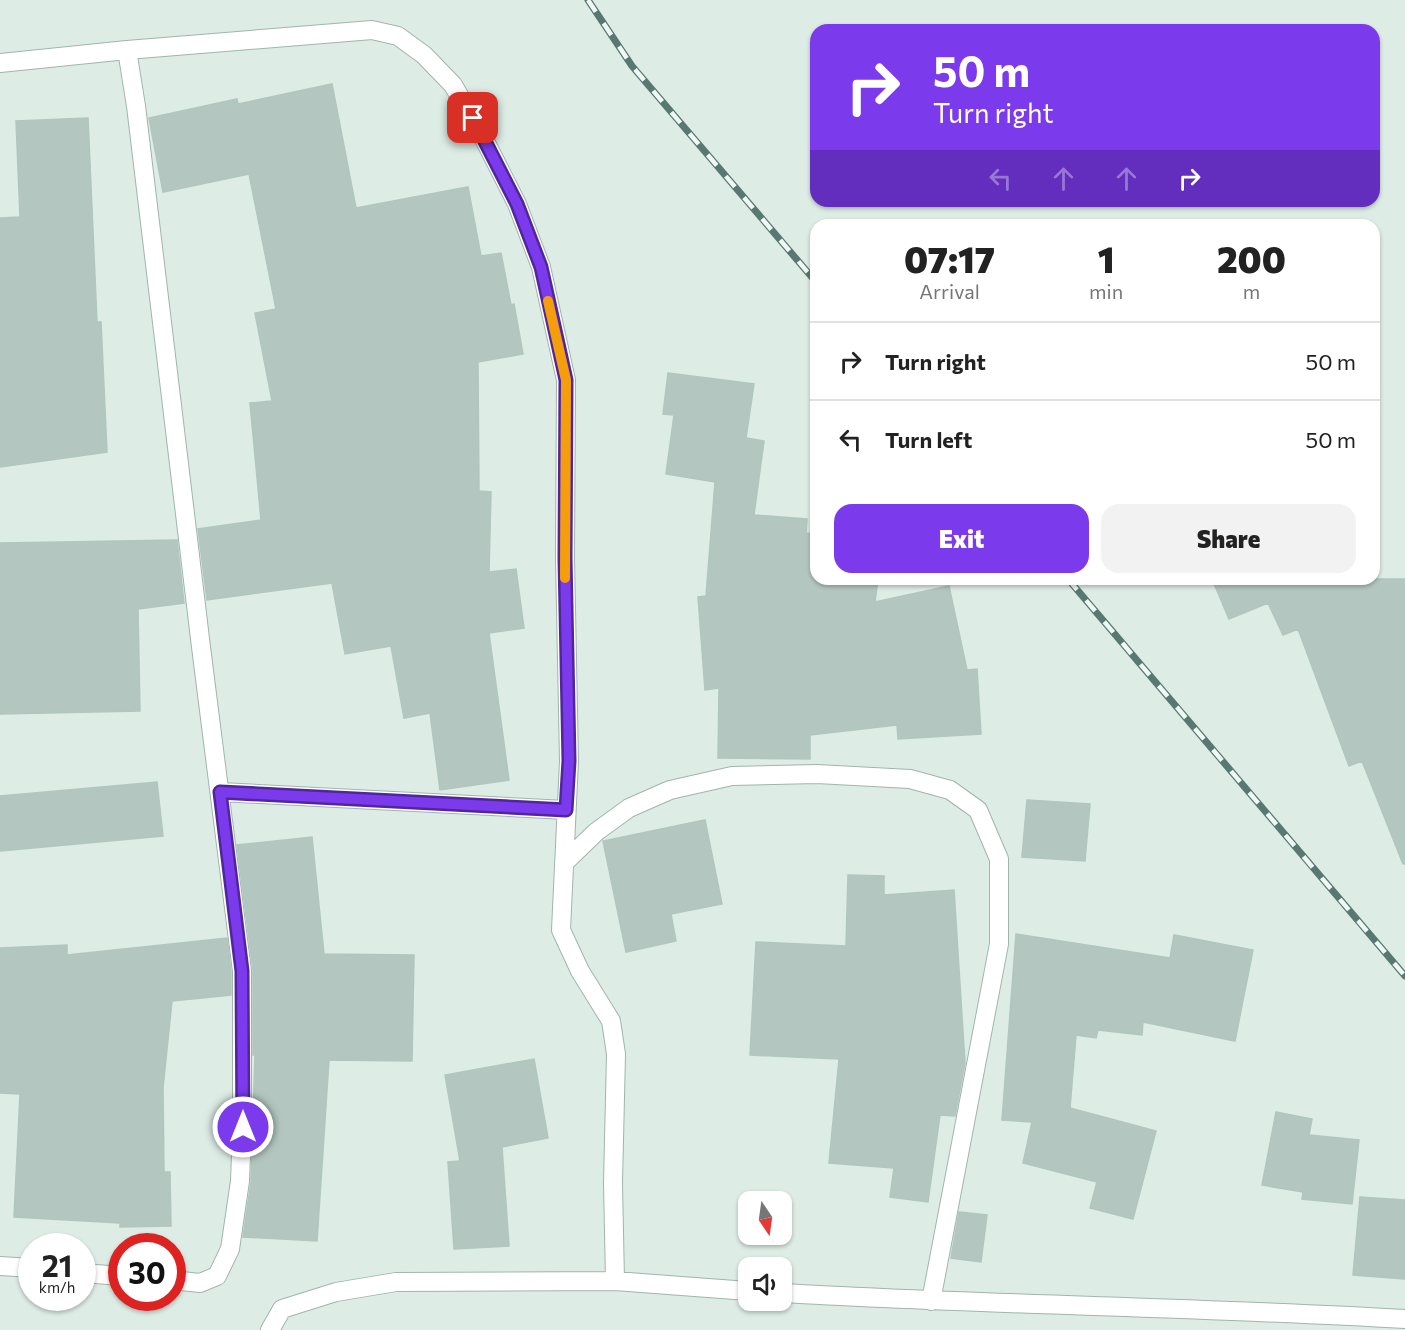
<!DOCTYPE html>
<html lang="en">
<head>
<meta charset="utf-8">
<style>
  :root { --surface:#fff; --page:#f2f2f2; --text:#222; --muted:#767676; --line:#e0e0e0; --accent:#7c3aed }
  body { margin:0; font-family:Commissioner,sans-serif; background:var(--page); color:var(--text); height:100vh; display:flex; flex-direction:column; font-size:22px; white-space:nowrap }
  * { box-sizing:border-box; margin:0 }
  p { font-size:20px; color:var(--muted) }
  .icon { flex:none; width:33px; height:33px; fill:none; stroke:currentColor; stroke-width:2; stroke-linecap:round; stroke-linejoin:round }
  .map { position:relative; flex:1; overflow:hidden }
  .panel { position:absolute; left:810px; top:219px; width:570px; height:366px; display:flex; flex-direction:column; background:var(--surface); border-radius:18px; box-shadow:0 2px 4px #0004 }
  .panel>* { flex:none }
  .banner { position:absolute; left:810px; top:24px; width:570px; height:183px; border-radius:18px; box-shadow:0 2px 4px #0004; background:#7c3aed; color:#fff; overflow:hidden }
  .needle { width:39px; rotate:167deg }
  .buttons { position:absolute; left:738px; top:1191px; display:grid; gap:12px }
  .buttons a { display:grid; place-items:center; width:54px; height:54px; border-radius:12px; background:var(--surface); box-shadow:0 2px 4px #0004; font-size:30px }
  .speed { position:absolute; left:18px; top:1233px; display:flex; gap:12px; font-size:30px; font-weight:700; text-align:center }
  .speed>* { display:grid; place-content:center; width:78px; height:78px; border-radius:50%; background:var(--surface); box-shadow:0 2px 4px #0004; line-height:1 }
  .speed small { font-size:15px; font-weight:400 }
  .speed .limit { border:9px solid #d22; background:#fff; color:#111 }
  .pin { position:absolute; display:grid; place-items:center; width:51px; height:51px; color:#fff; margin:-26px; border-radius:12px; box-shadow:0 3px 9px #0006 }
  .me { position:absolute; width:66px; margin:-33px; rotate:0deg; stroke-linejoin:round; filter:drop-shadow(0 0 4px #0008) }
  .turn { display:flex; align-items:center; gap:21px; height:126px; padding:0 24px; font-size:27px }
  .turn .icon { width:78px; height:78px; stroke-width:2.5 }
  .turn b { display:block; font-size:42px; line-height:51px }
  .lanes { display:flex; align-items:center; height:57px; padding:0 24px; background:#0003; justify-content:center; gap:30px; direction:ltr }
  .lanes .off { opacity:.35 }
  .eta { display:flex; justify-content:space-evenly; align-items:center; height:102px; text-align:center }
  .eta b { font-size:36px; font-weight:800; line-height:42px }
  .cta { display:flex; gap:12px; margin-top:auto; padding:12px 24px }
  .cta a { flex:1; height:69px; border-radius:18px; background:var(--accent); color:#fff; font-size:24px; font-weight:800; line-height:69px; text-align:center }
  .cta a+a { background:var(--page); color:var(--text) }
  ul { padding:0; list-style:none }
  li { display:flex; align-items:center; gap:18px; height:78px; padding:0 24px; border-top:2px solid var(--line) }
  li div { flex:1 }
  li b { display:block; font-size:22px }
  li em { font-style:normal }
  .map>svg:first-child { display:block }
</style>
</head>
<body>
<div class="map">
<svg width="1405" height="1330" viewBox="0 0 1405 1330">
  <rect width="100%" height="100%" fill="#deece6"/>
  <path fill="#b3c7c0" stroke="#b0c6be" stroke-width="1.5" d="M 332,84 L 356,208 L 468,187 L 481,256 L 501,253 L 511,305 L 514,304 L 523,354 L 478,362 L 479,491 L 491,492 L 489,572 L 516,569 L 524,628 L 489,633 L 509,780 L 440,790 L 430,713 L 404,718 L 391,646 L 345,654 L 332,583 L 207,600 L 198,529 L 261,520 L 250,403 L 272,401 L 255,313 L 276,309 L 249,174 L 163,192 L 149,118 L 237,99 L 238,104 Z
    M 88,118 L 97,322 L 101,322 L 107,452 L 0,467 L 0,218 L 20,217 L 16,121 Z
    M 668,373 L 754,384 L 746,438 L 764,441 L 754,515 L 807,519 L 806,533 L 816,534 L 816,579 L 878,579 L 875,602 L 949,586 L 967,670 L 977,669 L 981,734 L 898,739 L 897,725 L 810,735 L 810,759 L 718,758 L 719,688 L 705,690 L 698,597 L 706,596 L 715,482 L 666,474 L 674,415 L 663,414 Z
    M 177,540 L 184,603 L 138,609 L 140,711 L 0,714 L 0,543 Z
    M 1212,579 L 1405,579 L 1405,864 L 1403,864 L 1362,761 L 1349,766 L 1298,629 L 1283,635 L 1268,603 L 1229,619 Z
    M 157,782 L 163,836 L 0,851 L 0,796 Z
    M 1027,800 L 1090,804 L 1085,861 L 1022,857 Z
    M 705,820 L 722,904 L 671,914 L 676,941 L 626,952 L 603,841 Z
    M 312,837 L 324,954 L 414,955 L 412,1061 L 329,1060 L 317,1241 L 243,1237 L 251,1182 L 255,1055 L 253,1055 L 253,970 L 237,845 Z
    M 848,875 L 884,876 L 884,895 L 954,890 L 965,1063 L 955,1116 L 940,1115 L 928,1202 L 890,1197 L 894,1168 L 829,1163 L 839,1059 L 750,1055 L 756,942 L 846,946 Z
    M 1016,934 L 1170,958 L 1174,935 L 1253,950 L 1235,1041 L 1143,1022 L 1142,1035 L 1098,1030 L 1096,1038 L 1076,1035 L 1070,1108 L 1156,1131 L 1133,1219 L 1090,1208 L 1097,1182 L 1023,1163 L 1032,1122 L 1002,1120 Z
    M 227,938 L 231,972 L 231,995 L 172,1001 L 163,1088 L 164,1172 L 170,1172 L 171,1226 L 120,1227 L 120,1223 L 14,1217 L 20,1094 L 0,1093 L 0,948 L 67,945 L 67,955 Z
    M 534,1059 L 548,1138 L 502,1147 L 509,1246 L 454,1249 L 448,1162 L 460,1161 L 445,1075 Z
    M 1276,1112 L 1312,1119 L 1309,1135 L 1359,1140 L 1352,1204 L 1302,1199 L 1303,1192 L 1262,1185 Z
    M 1360,1197 L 1405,1200 L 1405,1279 L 1353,1275 Z
    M 959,1212 L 987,1215 L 981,1262 L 951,1258 Z"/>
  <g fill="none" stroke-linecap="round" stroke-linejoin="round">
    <defs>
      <path id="minor" d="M 127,50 L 372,30 L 398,36 L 424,55 L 453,85 L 482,135 L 517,204 L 541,267 L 566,380 L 565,558 L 569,761 L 561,930 L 580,971 L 611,1021 L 616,1054 L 613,1183 L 615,1281
        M 0,63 L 127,50 L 136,106 L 201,647 L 242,971 L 242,1127 L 240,1181 L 230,1249 L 217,1276 L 200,1283 L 172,1280
        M 220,792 L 566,810
        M 564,863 L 596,832 L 629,808 L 670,790 L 732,776 L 817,774 L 910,779 L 950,790 L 978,810 L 999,859 L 999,944 L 931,1301
        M 0,1266 L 32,1268
        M 82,1273 L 122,1276
        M 782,1293 C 989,1305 1197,1307 1405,1319
        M 270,1330 L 282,1309 L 336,1292 L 396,1282 L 615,1281 L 748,1291"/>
    </defs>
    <use href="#minor" stroke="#a1b4ae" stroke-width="20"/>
    <use href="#minor" stroke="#fff" stroke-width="18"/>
    <defs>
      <path id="rail" d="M 588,0 L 632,66 L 816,282
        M 1068,579 L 1405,976"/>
    </defs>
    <use href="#rail" stroke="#587972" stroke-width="7"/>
    <use href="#rail" stroke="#eff8f4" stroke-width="4.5" stroke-dasharray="14" stroke-linecap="butt"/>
  </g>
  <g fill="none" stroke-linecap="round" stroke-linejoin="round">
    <defs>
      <path id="route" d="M 243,1127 L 242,971 L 220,792 L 566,810 L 569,761 L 565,558 L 566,380 L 541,267 L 517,204 L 473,118"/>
    </defs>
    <use href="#route" stroke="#51269a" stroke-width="15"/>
    <use href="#route" stroke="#7c3aed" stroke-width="10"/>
    <path stroke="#f59e0b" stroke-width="10" d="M 548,301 L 566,380 L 565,578"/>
  </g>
</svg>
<div class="buttons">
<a><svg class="needle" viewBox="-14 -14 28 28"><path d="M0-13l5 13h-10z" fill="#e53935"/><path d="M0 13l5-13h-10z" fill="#767676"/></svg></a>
<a><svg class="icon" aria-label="sound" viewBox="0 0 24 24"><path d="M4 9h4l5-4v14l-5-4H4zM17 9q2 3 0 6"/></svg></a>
</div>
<div class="speed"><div>21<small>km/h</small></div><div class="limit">30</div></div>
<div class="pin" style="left:473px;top:118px;background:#d93025"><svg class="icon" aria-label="arrive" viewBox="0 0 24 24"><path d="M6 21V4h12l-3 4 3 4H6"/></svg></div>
<svg class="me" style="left:243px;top:1127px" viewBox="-20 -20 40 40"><circle r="17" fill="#7c3aed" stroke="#fff" stroke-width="3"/><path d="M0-11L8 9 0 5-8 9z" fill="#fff"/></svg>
<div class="banner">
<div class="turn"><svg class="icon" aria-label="right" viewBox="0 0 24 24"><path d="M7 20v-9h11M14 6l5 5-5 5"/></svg><div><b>50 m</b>Turn right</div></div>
<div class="lanes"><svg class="icon off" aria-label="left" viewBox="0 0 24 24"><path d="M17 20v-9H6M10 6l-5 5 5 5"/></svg><svg class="icon off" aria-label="ahead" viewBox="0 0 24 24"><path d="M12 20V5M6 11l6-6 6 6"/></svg><svg class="icon off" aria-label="ahead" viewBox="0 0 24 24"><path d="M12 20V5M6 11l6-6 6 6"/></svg><svg class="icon" aria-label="right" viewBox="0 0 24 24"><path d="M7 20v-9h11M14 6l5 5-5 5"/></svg></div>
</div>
<section class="panel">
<div class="eta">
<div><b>07:17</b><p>Arrival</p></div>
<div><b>1</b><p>min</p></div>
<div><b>200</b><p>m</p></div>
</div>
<ul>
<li><svg class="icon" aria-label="right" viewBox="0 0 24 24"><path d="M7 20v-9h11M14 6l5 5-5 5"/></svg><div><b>Turn right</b></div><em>50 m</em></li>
<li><svg class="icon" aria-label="left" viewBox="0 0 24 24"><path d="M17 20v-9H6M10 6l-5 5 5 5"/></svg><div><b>Turn left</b></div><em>50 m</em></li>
</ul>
<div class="cta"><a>Exit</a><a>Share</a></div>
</section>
</div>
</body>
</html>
